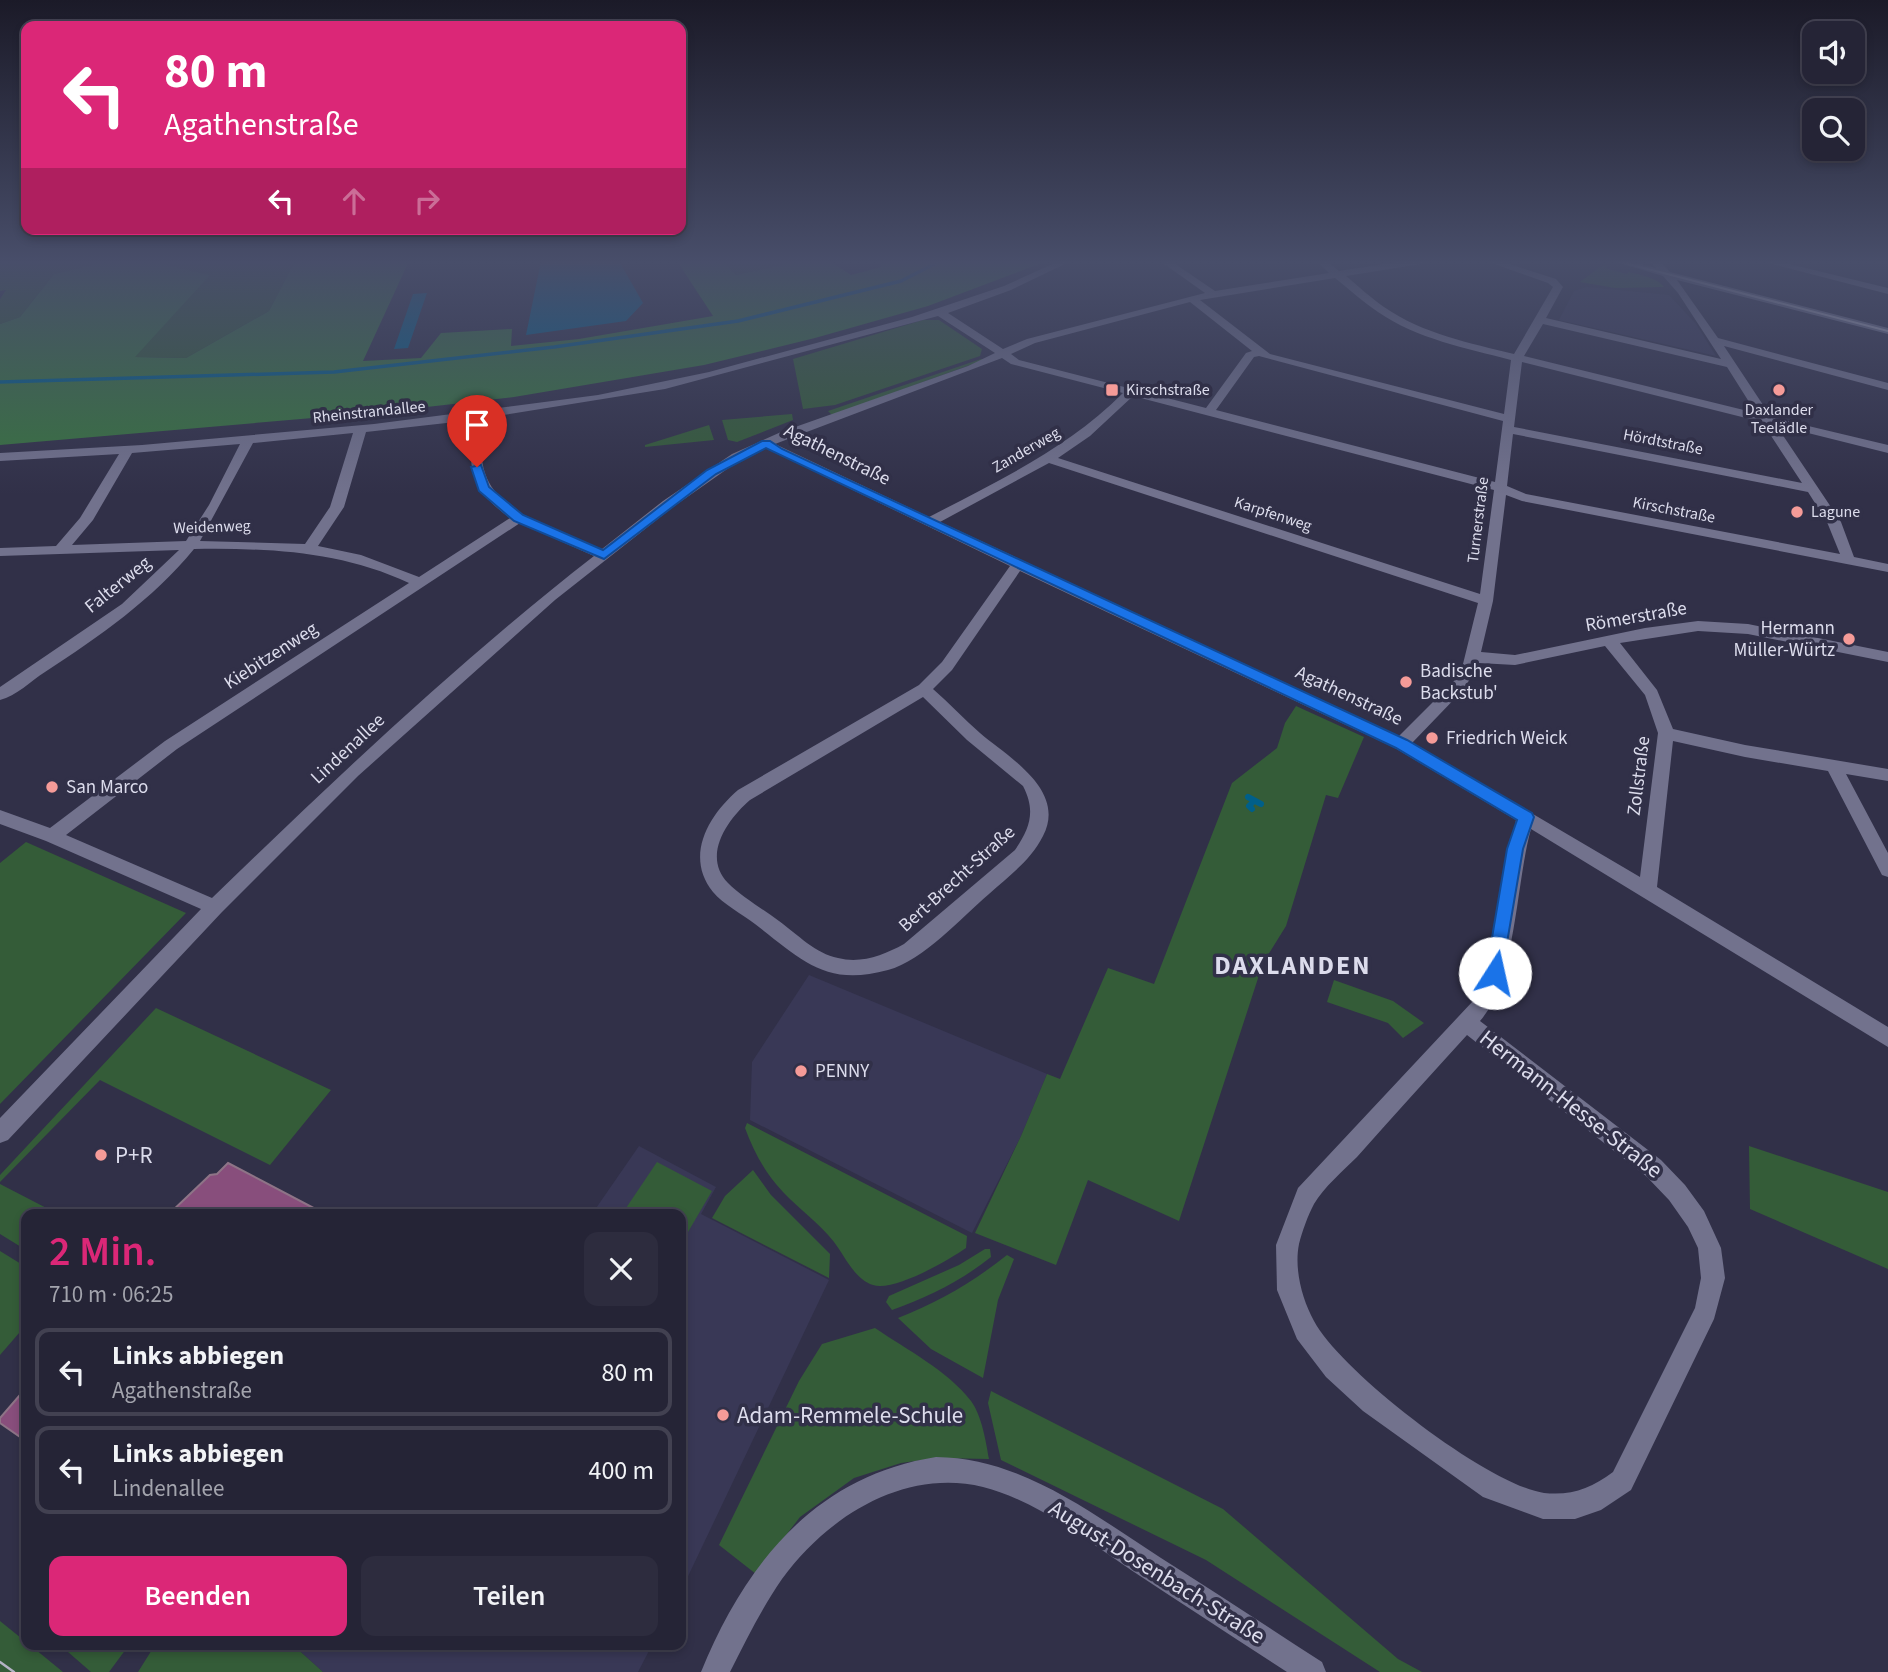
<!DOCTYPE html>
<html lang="de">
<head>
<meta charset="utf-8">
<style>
  :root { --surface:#252436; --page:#2d2c3e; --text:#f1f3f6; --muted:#a3a4ad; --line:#424151; --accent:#db2777 }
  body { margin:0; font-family:"Source Sans 3",sans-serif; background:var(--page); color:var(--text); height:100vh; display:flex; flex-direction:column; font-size:26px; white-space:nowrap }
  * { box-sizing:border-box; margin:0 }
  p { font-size:23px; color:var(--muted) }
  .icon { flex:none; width:38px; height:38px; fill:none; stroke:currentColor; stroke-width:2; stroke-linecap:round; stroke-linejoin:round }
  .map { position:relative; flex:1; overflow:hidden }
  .panel { position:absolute; left:21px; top:1209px; width:665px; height:441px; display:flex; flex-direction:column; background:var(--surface); border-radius:14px; box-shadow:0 4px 10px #0003,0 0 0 2px var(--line) }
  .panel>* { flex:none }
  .banner { position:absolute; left:21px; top:21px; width:665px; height:214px; border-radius:14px; box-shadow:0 4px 10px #0003,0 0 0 2px var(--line); background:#db2777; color:#fff; overflow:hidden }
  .tools { position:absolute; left:1802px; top:21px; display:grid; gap:14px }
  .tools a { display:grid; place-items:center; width:63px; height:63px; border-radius:14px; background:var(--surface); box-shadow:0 4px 10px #0003,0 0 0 2px var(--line); font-size:35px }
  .pin { position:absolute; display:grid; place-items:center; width:60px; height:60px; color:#fff; margin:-72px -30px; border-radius:50% 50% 50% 0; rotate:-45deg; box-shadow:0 0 7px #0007 }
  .pin .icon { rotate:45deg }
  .me { position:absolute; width:77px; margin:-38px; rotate:10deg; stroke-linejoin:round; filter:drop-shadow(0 0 5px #0008) }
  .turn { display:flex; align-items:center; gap:24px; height:147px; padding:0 28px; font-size:32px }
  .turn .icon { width:91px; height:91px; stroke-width:2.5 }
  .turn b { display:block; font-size:49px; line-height:60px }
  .lanes { display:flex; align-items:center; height:66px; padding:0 28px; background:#0003; justify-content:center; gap:35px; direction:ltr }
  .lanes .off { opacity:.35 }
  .round { display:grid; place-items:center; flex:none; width:74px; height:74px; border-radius:14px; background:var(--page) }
  .headline { display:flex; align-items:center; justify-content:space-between; height:119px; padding:0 28px }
  h1 { font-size:42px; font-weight:600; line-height:52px; color:var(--accent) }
  .action { display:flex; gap:14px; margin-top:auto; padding:14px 28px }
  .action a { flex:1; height:80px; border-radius:14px; background:var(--accent); color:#fff; font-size:28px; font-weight:600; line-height:80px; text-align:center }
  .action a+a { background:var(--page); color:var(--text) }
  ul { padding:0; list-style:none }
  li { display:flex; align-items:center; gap:21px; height:88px; margin:0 14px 10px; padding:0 14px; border:4px solid var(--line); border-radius:14px }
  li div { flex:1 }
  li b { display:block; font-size:26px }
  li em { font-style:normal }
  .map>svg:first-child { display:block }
</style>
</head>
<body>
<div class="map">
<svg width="1888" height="1672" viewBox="0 0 1888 1672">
  <rect width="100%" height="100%" fill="#313048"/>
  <path fill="#393856" d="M 1587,287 L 1669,295 L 1696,324 L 1716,356 L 1559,320 L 1574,291 Z
    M 809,975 L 1047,1074 L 1021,1136 L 972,1233 L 750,1120 L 752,1062 Z
    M 639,1146 L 716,1187 L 701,1214 L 829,1280 L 681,1591 L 681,1214 L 592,1214 Z
    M 293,1645 L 652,1645 L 638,1672 L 323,1672 Z"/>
  <path fill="#345c38" d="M 0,261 L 109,261 L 54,274 L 20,317 L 0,324 L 0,299 L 6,290 L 0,291 Z
    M 149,261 L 295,261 L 269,311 L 186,358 L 134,357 L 209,275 Z
    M 723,261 L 821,261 L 799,261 L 736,275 Z
    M 1604,264 L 1608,266 L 1606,268 L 1626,274 L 1629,272 C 1640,275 1658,278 1664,287 L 1615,288 L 1580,282 Z
    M 923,320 L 939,320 L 982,349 L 980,356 L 835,405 L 803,409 L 793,359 Z
    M 981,359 L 984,360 L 832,415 L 828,411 Z
    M 792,414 L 793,420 L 737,442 L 728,440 L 722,420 Z
    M 709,425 L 714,440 L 645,447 L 645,445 Z
    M 1296,706 L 1364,737 L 1338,798 L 1326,795 L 1286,926 L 1263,963 L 1179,1221 L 1088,1180 L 1056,1265 L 975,1233 L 1021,1136 L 1047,1074 L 1060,1079 L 1108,968 L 1154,984 L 1232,783 L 1277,748 L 1285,723 Z
    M 26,842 L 186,913 L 0,1104 L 0,863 Z
    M 1334,980 L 1393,1001 L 1424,1023 L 1403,1038 L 1388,1023 L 1327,1002 Z
    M 156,1008 L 331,1090 L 270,1165 L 100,1080 L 0,1182 L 0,1175 Z
    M 747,1123 L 967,1236 L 966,1248 C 949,1260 894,1292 873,1285 C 854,1279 845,1256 834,1242 C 819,1223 799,1209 783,1192 C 765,1173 754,1152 745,1128 Z
    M 1749,1146 L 1888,1192 L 1888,1269 L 1750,1209 Z
    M 657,1162 L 712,1191 L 681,1244 L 681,1214 L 622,1214 Z
    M 753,1170 L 771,1195 L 830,1254 L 829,1278 L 712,1218 L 725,1196 Z
    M 0,1184 L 58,1214 L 26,1214 L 26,1250 L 0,1234 Z
    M 985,1249 L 990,1249 L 991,1257 C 961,1281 928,1297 892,1310 L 886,1302 L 889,1296 L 959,1265 Z
    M 0,1251 L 26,1267 L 26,1325 L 0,1355 Z
    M 1007,1255 L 1014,1259 L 998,1300 L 983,1378 L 931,1349 L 898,1318 C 939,1302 973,1282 1007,1255 Z
    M 875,1328 C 907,1350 947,1370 971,1401 C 982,1416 986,1442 989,1459 L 937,1458 L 901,1463 L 854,1478 L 800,1517 L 756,1574 L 719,1545 L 799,1381 L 822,1344 Z
    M 991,1391 L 1223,1509 L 1398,1659 L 1422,1672 L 1380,1672 L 1206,1560 L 1001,1460 L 988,1403 Z
    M 0,1621 L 26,1642 L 26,1645 L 30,1645 L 63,1672 L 0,1672 Z
    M 60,1645 L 129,1645 L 109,1672 L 91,1672 Z
    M 155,1645 L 293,1645 L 323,1672 L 138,1672 Z"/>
  <path fill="#38733f" d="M 109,261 L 149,261 L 210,275 L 135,357 L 186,358 L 269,311 L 295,261 L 409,261 L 363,361 L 421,358 L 441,333 L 512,329 L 511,346 L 579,339 L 713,316 L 677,261 L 723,261 L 736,275 L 799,261 L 830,261 L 851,275 L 881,267 L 878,261 L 1047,261 L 928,306 L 815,338 L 704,365 L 514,397 L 383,412 L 0,445 L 0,324 L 20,317 L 54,274 Z"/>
  <path fill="#005f89" d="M 541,261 L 619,261 L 643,303 L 626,321 L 526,335 Z
    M 427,293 L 408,348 L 394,349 L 413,294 Z"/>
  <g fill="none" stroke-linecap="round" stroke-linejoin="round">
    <path stroke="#005f89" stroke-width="3.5" d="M 0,382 L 334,372 L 554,347 L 738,321 L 901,281 L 940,261"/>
    <path stroke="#005f89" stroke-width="6" d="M 1248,797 L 1261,804
      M 1252,809 L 1249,806 L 1253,802"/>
  </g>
  <path fill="#884e7c" stroke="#8e7487" stroke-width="2" d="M 228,1163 L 325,1214 L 169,1214 L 210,1175 L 217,1174 Z
    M 26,1388 L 26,1441 L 0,1423 L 0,1418 Z"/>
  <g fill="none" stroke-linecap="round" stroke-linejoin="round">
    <path fill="#72728d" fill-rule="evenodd" d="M 1059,261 L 1071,261 L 1011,290 L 948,313 L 1003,349 L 1027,339 L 1205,293 L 1160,261 L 1171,261 L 1215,291 L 1329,273 L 1316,261 L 1327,261 L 1339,271 L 1403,261 L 1426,261 L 1421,264 L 1346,276 C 1358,286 1371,298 1384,307 C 1423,334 1470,343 1514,354 L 1553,287 L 1548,283 L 1486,261 L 1500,261 L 1556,279 L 1563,287 L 1546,318 L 1721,359 L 1678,293 L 1663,276 L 1612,261 L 1628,261 L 1656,268 L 1650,261 L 1660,261 L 1670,272 L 1888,328 L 1888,334 L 1677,280 L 1718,338 L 1888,383 L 1888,390 L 1724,346 L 1771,417 L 1888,445 L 1888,453 L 1776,425 L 1841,522 L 1854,557 L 1888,564 L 1888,572 L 1522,501 L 1506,495 L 1493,601 L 1481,652 L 1515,655 L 1645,628 L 1698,621 L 1748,624 L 1888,652 L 1888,662 L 1748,634 L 1698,631 L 1620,643 L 1657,690 L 1673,729 L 1745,745 L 1888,769 L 1888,781 L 1846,774 L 1888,853 L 1888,877 L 1882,875 L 1828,771 L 1745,757 L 1673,741 L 1657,887 L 1888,1027 L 1888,1047 L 1531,829 C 1516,882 1516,981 1480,1021 L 1661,1160 L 1685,1185 L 1704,1211 L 1721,1248 L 1725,1278 L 1714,1319 L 1631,1490 L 1601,1510 L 1575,1519 L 1543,1519 L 1483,1497 L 1363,1411 L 1326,1377 L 1297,1339 L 1277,1290 L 1276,1245 L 1298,1188 L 1473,1001 L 1487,961 L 1516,820 L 1395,748 L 1020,571 L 952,670 L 933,689 C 949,703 964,719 980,733 C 1008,757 1067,790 1043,836 C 1031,860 1009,876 989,894 C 962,917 923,961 888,970 C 825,987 802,960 755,924 C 742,914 723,904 713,892 C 684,856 709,815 738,790 L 919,685 L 942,662 L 1010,566 L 766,448 L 740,460 L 673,507 L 555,600 L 358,776 L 222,912 L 8,1140 L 0,1143 L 0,1118 L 201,909 L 46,841 L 0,824 L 0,810 L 50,828 L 165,741 L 409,583 C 340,551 269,548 194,549 C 152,600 100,636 45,672 C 31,681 16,696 0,700 L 0,687 L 122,604 L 179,550 L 0,556 L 0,548 L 56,546 L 80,518 L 119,454 L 0,461 L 0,453 L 142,445 L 374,424 L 598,395 L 709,372 L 912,317 L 1004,286 ZM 1335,278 C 1349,289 1363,302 1378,312 C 1417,339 1466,348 1511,360 L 1504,414 L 1270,354 L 1200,300 ZM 1190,302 L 1252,351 L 1246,353 L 1206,408 L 1019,360 L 1011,354 L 1035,343 ZM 938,316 L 995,353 L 968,366 L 781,432 L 732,454 L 663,501 L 602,549 C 565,534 498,515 485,473 C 479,456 483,436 485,418 L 665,389 ZM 1543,324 L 1727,367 L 1756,413 L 1524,356 ZM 1259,356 L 1503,421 L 1495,482 L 1216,410 L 1254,357 ZM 1002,358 L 1011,364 L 1123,393 C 1067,449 998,481 929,517 L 775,444 ZM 1522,362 L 1762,422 L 1802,483 L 1514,427 ZM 1133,396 L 1494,490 L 1480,594 L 1058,458 L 1090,436 ZM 473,420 C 467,467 470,489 510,518 L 419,577 L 361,555 L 318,546 L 344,507 L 366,432 ZM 353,433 L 330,507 L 305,544 L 200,541 L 253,443 ZM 1513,434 L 1808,492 L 1827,522 L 1840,554 L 1526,494 L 1507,486 ZM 240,444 L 209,505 L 186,541 L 72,545 L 93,520 L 132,453 ZM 1049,463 L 1478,603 L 1462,668 L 1454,681 L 1399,736 L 940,522 ZM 520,523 L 594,556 C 459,661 335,779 212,898 L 66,835 L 177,749 ZM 1605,646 L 1645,695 L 1658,733 L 1640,877 L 1412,743 L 1464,689 L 1479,663 L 1515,665 ZM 923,697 L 967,740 L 1023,786 C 1036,811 1030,828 1015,850 L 904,944 C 884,955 861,964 838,958 C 816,954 797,934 779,921 C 763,909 742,897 728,883 C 701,855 729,818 750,800 ZM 1467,1035 L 1646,1176 L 1669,1200 L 1688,1227 L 1698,1248 L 1701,1278 L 1695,1308 L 1613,1472 C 1591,1488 1572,1496 1544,1493 C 1488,1485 1341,1372 1314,1321 C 1302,1299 1294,1269 1299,1244 C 1302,1232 1308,1215 1314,1204 C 1324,1187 1343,1171 1357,1157 C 1393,1116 1430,1076 1467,1035 Z
      M 1761,261 L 1777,261 L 1888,288 L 1888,294 Z
      M 936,1457 C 1022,1458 1091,1513 1161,1558 C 1215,1592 1268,1627 1322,1662 L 1326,1672 L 1287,1672 C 1235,1638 1182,1604 1131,1570 C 1085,1539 1037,1501 983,1487 C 904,1468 827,1517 782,1579 C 762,1608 746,1640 730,1672 L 701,1672 C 745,1564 815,1476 936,1457 Z"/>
    <path stroke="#b4b3c5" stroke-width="2" d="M 1617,261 L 1888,331"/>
    <path stroke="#b4b3c5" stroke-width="2.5" d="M 0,1662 L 14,1672"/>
  </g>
  <linearGradient id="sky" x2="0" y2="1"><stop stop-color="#1b1a28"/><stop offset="0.53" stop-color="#484e6a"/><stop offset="1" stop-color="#484e6a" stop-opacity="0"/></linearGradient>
  <rect width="1888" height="495" fill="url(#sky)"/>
  <path fill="#1a73e8" stroke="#114b97" stroke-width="2" d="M 762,441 L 770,441 L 782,449 L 1407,740 L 1532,813 L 1534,817 L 1523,849 L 1501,978 L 1495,980 L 1488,978 L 1486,973 L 1507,849 L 1517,820 L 1396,748 L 766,448 L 716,474 L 604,559 L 514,521 L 479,491 L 471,467 L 481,465 L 489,487 L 523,515 L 603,550 L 707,470 Z"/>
  <g fill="#f59b98" stroke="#313048" stroke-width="2.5">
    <rect x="1105" y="383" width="14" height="14" rx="3.5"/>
    <circle cx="1779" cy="390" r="7"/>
    <circle cx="1797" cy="512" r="7"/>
    <circle cx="1849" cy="639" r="7"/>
    <circle cx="1406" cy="682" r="7"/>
    <circle cx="1432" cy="738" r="7"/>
    <circle cx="52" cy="787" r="7"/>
    <circle cx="801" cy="1071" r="7"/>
    <circle cx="101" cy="1155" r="7"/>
    <circle cx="723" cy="1415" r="7"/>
  </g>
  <g text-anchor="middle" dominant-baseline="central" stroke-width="7" stroke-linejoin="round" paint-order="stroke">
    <g font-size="16" fill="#dcdcec" stroke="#313048" text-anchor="start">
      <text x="1126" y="390">Kirschstraße</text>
      <text x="1779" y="410" text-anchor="middle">Daxlander<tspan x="1779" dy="18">Teelädle</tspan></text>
      <text x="1811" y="512">Lagune</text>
    </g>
    <g font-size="16" fill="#dcdcec" stroke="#313048">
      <text transform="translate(369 412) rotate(-6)">Rheinstrandallee</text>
      <text transform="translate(1663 442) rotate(11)">Hördtstraße</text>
      <text transform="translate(1026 450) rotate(-30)">Zanderweg</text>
      <text transform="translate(1674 510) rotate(11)">Kirschstraße</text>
      <text transform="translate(1273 514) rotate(18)">Karpfenweg</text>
      <text transform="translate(1478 520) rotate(-83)">Turnerstraße</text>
      <text transform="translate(212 527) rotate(-2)">Weidenweg</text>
    </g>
    <g font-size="19" fill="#dcdcec" stroke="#313048">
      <text transform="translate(837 455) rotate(26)">Agathenstraße</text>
      <text transform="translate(118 585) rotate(-39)">Falterweg</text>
      <text transform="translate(1636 617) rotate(-10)">Römerstraße</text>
      <text transform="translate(271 656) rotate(-33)">Kiebitzenweg</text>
      <text transform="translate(1349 696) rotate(25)">Agathenstraße</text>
      <text transform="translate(348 749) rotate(-43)">Lindenallee</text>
      <text transform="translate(1639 776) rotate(-83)">Zollstraße</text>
      <text transform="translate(957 879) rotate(-42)">Bert-Brecht-Straße</text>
    </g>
    <g font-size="19" fill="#dcdcec" stroke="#313048" text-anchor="start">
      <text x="1835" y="628" text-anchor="end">Hermann<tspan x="1835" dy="22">Müller-Würtz</tspan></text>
      <text x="1420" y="671">Badische<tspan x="1420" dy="22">Backstub'</tspan></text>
      <text x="1446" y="738">Friedrich Weick</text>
      <text x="66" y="787">San Marco</text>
      <text x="815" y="1071">PENNY</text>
    </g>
    <g font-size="23" fill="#dcdcec" stroke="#313048">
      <text transform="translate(1571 1104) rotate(38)">Hermann-Hesse-Straße</text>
      <text transform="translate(1157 1572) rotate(32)">August-Dosenbach-Straße</text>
    </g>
    <g font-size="23" fill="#dcdcec" stroke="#313048" text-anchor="start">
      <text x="115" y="1155">P+R</text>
      <text x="737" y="1415">Adam-Remmele-Schule</text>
    </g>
    <g font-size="26" font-weight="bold" letter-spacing="2" fill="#dcdcec" stroke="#313048">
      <text x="1293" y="965">DAXLANDEN</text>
    </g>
  </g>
</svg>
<div class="tools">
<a><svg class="icon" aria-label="sound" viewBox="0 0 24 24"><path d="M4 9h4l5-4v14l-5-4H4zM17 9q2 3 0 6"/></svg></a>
<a><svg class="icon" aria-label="search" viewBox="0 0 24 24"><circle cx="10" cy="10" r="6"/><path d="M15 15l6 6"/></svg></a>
</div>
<div class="pin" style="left:477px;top:467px;background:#d93025"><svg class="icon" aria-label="arrive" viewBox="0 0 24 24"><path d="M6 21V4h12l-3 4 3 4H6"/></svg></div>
<svg class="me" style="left:1495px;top:973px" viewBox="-20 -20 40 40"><circle r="19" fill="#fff"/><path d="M0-13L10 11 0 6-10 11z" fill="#1a73e8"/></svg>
<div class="banner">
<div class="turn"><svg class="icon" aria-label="left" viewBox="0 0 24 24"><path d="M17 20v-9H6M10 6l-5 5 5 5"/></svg><div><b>80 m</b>Agathenstraße</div></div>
<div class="lanes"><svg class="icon" aria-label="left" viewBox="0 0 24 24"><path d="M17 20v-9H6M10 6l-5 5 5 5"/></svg><svg class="icon off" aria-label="ahead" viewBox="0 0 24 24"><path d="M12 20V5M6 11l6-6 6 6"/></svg><svg class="icon off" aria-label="right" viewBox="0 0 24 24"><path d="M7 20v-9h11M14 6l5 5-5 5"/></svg></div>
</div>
<section class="panel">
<div class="headline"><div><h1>2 Min.</h1><p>710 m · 06:25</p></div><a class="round"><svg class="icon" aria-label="close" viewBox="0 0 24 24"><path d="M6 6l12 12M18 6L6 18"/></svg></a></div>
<ul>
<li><svg class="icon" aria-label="left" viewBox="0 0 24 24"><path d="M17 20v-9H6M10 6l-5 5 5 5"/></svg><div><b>Links abbiegen</b><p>Agathenstraße</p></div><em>80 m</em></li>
<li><svg class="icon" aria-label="left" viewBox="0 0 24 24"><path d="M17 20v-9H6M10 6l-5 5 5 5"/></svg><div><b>Links abbiegen</b><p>Lindenallee</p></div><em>400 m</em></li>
</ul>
<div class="action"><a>Beenden</a><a>Teilen</a></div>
</section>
</div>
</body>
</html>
